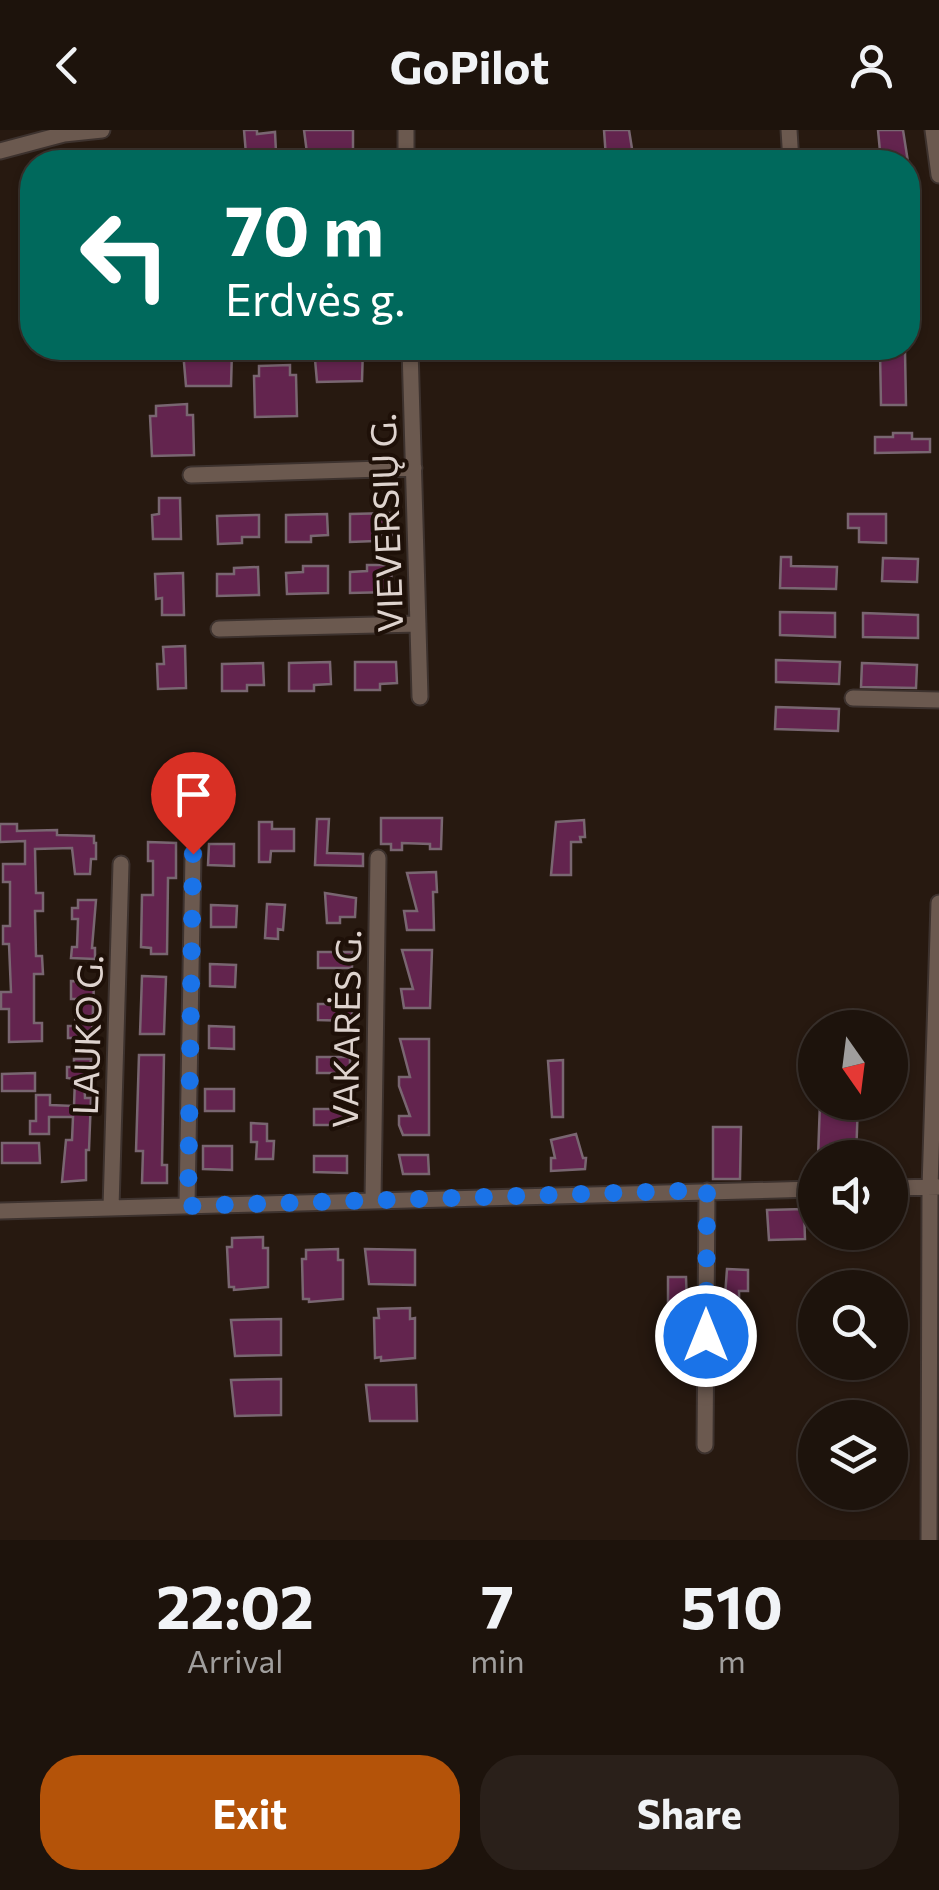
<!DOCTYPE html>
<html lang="en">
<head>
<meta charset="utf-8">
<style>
  :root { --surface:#1d130c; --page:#2a201a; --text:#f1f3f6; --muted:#a09e9d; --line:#3b322d; --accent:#b45309 }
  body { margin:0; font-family:Commissioner,sans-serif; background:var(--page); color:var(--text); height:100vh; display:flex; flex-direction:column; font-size:38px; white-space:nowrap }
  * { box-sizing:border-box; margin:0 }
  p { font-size:32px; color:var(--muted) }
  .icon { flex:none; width:55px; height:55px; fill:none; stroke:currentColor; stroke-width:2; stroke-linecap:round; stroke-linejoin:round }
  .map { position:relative; height:1410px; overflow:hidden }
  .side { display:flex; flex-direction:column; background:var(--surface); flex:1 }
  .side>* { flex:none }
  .guide { position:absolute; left:20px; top:20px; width:900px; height:210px; border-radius:40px; box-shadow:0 2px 8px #0004,0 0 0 2px var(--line); background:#00695c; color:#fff; overflow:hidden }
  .needle { width:65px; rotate:166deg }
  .tools { position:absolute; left:798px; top:880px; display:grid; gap:20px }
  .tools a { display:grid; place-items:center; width:110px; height:110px; border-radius:50%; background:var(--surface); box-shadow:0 2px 8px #0004,0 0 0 2px var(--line); font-size:50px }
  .pin { position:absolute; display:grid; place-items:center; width:85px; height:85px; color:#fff; margin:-102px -42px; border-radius:50% 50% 50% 0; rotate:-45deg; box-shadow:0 0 10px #0007 }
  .pin .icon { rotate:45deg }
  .me { position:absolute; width:110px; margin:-55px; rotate:0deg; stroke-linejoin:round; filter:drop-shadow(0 0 8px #0008) }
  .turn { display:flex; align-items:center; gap:35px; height:210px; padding:0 40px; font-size:45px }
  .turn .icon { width:130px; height:130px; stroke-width:2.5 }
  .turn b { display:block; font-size:70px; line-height:85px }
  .eta { display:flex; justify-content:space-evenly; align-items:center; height:170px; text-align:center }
  .eta b { font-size:60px; font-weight:700; line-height:70px }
  .button { display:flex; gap:20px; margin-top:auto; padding:20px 40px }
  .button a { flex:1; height:115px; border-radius:40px; background:var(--accent); color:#fff; font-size:40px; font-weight:700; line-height:115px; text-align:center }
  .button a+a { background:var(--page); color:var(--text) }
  header { display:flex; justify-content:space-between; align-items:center; height:130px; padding:0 40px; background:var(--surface); font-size:45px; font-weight:700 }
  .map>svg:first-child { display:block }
</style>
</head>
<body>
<header><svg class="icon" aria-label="back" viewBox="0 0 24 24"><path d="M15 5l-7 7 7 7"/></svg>GoPilot<svg class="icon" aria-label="person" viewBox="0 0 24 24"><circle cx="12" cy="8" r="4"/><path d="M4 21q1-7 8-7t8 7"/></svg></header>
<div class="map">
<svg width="939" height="1410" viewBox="0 0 939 1410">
  <rect width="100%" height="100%" fill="#271910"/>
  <path fill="#63244e" stroke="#796671" stroke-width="2.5" d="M 244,0 L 257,0 L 257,4 L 275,2 L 276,22 L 246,24 Z
    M 304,0 L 353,0 L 353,28 L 308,31 Z
    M 604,0 L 629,0 L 633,25 L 606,28 Z
    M 878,0 L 903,0 L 908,32 L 881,32 Z
    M 908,76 L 914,76 L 920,137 L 908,137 Z
    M 314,218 L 363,218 L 362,251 L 317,252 Z
    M 232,220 L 231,256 L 186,256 L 183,221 Z
    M 880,222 L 905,222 L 906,275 L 881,275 Z
    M 290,235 L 290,245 L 296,245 L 297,286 L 255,287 L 254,246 L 259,246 L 259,236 Z
    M 187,274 L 187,285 L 193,285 L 194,325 L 152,326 L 150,286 L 156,286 L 156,276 Z
    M 893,303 L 912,303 L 912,309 L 930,309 L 930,322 L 875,323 L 875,307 L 893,307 Z
    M 159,368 L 180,368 L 181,409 L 153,409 L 152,385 L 159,384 Z
    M 391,383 L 392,405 L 375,405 L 375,411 L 350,412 L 350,384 Z
    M 327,384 L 328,405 L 311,406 L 311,412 L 286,412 L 286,385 Z
    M 848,384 L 886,384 L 886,413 L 859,412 L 859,398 L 848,398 Z
    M 259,385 L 259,407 L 242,407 L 242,413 L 218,414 L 217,386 Z
    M 781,427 L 791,427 L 791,436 L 837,437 L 836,459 L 780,458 Z
    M 883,428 L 918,429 L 917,452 L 882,451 Z
    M 367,435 L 391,435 L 392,462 L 350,463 L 350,442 L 367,441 Z
    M 303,436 L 328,436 L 328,463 L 287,464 L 286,443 L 303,442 Z
    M 258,437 L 259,465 L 217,466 L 217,444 L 234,444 L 234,438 Z
    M 183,443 L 184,485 L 162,485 L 162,468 L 156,469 L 155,444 Z
    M 780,482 L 835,483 L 835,507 L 780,505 Z
    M 863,483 L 918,485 L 918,508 L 863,507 Z
    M 185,516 L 186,558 L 158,559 L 157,534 L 164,534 L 163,517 Z
    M 776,530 L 840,532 L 839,554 L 776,552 Z
    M 330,532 L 331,554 L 314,555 L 314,561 L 289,561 L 289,533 Z
    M 355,532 L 396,532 L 397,553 L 380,554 L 380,560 L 355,560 Z
    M 263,533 L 264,555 L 247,555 L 247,561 L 222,561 L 222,534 Z
    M 862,533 L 917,535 L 916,558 L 861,557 Z
    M 776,577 L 839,579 L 838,601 L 775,599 Z
    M 381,688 L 442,688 L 441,719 L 430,719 L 430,714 L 402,713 L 402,720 L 391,720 L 391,714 L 381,714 Z
    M 317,689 L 329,689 L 327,723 L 363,724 L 363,736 L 315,735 Z
    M 584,690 L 585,707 L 580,707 L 581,712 L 571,712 L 571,745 L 551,745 L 556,692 Z
    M 259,692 L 272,692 L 272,699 L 294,699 L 294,721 L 271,721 L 270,732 L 259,732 Z
    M 0,694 L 17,694 L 17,701 L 57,700 L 57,705 L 94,706 L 94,713 L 96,713 L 96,729 L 91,729 L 90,744 L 75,744 L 72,718 L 35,719 L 36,763 L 43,763 L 43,781 L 35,781 L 36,826 L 42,826 L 43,844 L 34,844 L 34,893 L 42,893 L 42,911 L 9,912 L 9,879 L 1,879 L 1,862 L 11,862 L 9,814 L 3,814 L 3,796 L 10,796 L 10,752 L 3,752 L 3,734 L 25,734 L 25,711 L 0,712 Z
    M 148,712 L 176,713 L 176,748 L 168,748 L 167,824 L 151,824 L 151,818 L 141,817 L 142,765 L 153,765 L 153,731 L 148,731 Z
    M 209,714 L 234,714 L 234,736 L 208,735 Z
    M 436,742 L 437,762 L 433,762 L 434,800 L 407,800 L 404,781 L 417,781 L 407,743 Z
    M 325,763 L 356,768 L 355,787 L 340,787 L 340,793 L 327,793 Z
    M 78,770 L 96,770 L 92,818 L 95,818 L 95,829 L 71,828 L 72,817 L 77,817 L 78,789 L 72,789 L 72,778 L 78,778 Z
    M 267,774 L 285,775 L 283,800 L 278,799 L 278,809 L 265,808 Z
    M 211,775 L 237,776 L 236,797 L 211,797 Z
    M 402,820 L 432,820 L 430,878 L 404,878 L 401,859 L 413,859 Z
    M 318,822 L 352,822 L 352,838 L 318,838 Z
    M 210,834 L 236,835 L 235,857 L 210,856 Z
    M 142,846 L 166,847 L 164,904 L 140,904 Z
    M 71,851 L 94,852 L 92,906 L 86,908 L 68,908 L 68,896 L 75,896 L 76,869 L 71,869 Z
    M 318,874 L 352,874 L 352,891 L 318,890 Z
    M 209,896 L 234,897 L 234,919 L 209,918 Z
    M 400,909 L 429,909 L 429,1005 L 403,1005 L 399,995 L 399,986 L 410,986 L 399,956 L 399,947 L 410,947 Z
    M 139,925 L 164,925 L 162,1035 L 167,1035 L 167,1053 L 142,1053 L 143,1021 L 136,1021 Z
    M 317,927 L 350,927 L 350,943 L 317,943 Z
    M 74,929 L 91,929 L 90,946 L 84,946 L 85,968 L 91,968 L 89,1020 L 86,1020 L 86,1050 L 62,1052 L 66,1010 L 72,1010 L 73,987 L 49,987 L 49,1004 L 30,1004 L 30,991 L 36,991 L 36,965 L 50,965 L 50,975 L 74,976 L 75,949 L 67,948 L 67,937 L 74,937 Z
    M 563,930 L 563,987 L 552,987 L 548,931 Z
    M 35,943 L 35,961 L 2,961 L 2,944 Z
    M 205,959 L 234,959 L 234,981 L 205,981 Z
    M 820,972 L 858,972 L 856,1028 L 818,1028 Z
    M 314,979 L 348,979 L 348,995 L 314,995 Z
    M 251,993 L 267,994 L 267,1011 L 274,1011 L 273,1029 L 256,1029 L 257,1012 L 251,1012 Z
    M 713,997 L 741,997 L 740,1049 L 713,1049 Z
    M 576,1004 L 583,1028 L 586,1028 L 585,1039 L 551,1041 L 551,1028 L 555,1028 L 551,1010 Z
    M 2,1013 L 39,1013 L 40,1033 L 2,1033 Z
    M 203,1016 L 232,1016 L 232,1040 L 203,1039 Z
    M 399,1025 L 428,1025 L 429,1044 L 403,1044 Z
    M 314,1026 L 347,1026 L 347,1043 L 314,1042 Z
    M 804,1079 L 805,1109 L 769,1110 L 767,1080 Z
    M 263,1107 L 263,1118 L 268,1118 L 268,1157 L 234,1160 L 234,1157 L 229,1157 L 227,1117 L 232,1117 L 232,1108 Z
    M 338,1119 L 338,1130 L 343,1130 L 343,1169 L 309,1172 L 309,1169 L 303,1169 L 302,1129 L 306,1129 L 306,1120 Z
    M 365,1119 L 415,1120 L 415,1155 L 369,1154 Z
    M 727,1139 L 748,1140 L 748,1161 L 739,1161 L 740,1206 L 722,1207 Z
    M 668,1147 L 686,1147 L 688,1206 L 684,1206 L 683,1219 L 662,1218 L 662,1185 L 668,1185 Z
    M 410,1178 L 410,1189 L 415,1188 L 415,1228 L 381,1231 L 381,1227 L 375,1228 L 374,1188 L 379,1188 L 378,1179 Z
    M 281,1189 L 281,1225 L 235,1226 L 231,1190 Z
    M 281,1249 L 281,1285 L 235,1286 L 231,1250 Z
    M 366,1255 L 416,1255 L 417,1291 L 370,1291 Z"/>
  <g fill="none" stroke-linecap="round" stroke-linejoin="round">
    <defs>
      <path id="street" d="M 406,0 L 406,32
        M 789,0 L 791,32
        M 933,0 L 939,45
        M 0,21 L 64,4 L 102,0
        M 410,218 L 420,567
        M 191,345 L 414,338
        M 219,499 L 418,494
        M 853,568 L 939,570
        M 890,1058 L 939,1057
        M 373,1070 L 378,728
        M 187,1075 L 193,724
        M 111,1078 L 121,734
        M 0,1081 L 815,1059
        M 705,1315 L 707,1061
        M 929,1410 L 930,1058 L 939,773"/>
    </defs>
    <use href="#street" stroke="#3d322e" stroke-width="19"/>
    <use href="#street" stroke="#6b594f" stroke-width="15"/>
  </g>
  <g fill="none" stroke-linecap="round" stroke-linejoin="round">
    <path stroke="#1a73e8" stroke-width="18" stroke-dasharray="0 32.4" d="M 193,724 L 188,1076 L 707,1060 L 706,1206"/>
  </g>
  <g text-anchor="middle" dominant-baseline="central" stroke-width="8" stroke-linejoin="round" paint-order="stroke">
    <g font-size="35" fill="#ded3ce" stroke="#1e1008">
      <text transform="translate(385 393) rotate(-92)">VIEVERSIŲ G.</text>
      <text transform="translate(345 899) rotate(-89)">VAKARĖS G.</text>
      <text transform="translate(86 905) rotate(-88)">LAUKO G.</text>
    </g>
  </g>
</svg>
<div class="tools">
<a><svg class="needle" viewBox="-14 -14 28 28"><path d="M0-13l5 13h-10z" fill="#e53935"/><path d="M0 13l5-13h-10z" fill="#a09e9d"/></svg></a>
<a><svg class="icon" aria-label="sound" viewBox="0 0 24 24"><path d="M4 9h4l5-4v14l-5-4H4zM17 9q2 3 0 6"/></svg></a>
<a><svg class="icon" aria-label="search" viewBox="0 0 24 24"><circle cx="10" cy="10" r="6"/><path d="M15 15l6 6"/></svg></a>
<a><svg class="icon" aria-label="layers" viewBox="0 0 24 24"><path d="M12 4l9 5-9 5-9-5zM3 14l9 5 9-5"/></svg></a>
</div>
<div class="pin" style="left:193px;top:724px;background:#d93025"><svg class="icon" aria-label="arrive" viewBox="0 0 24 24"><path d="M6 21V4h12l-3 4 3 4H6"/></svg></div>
<svg class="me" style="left:706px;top:1206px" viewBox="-20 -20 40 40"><circle r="17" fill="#1a73e8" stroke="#fff" stroke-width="3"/><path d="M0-11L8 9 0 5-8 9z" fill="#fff"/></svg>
<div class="guide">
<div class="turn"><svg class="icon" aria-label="left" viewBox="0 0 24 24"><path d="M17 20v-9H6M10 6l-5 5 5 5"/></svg><div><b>70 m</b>Erdvės g.</div></div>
</div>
</div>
<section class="side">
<div class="eta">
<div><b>22:02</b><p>Arrival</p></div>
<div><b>7</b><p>min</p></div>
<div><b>510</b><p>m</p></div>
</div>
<div class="button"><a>Exit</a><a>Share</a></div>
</section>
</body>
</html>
